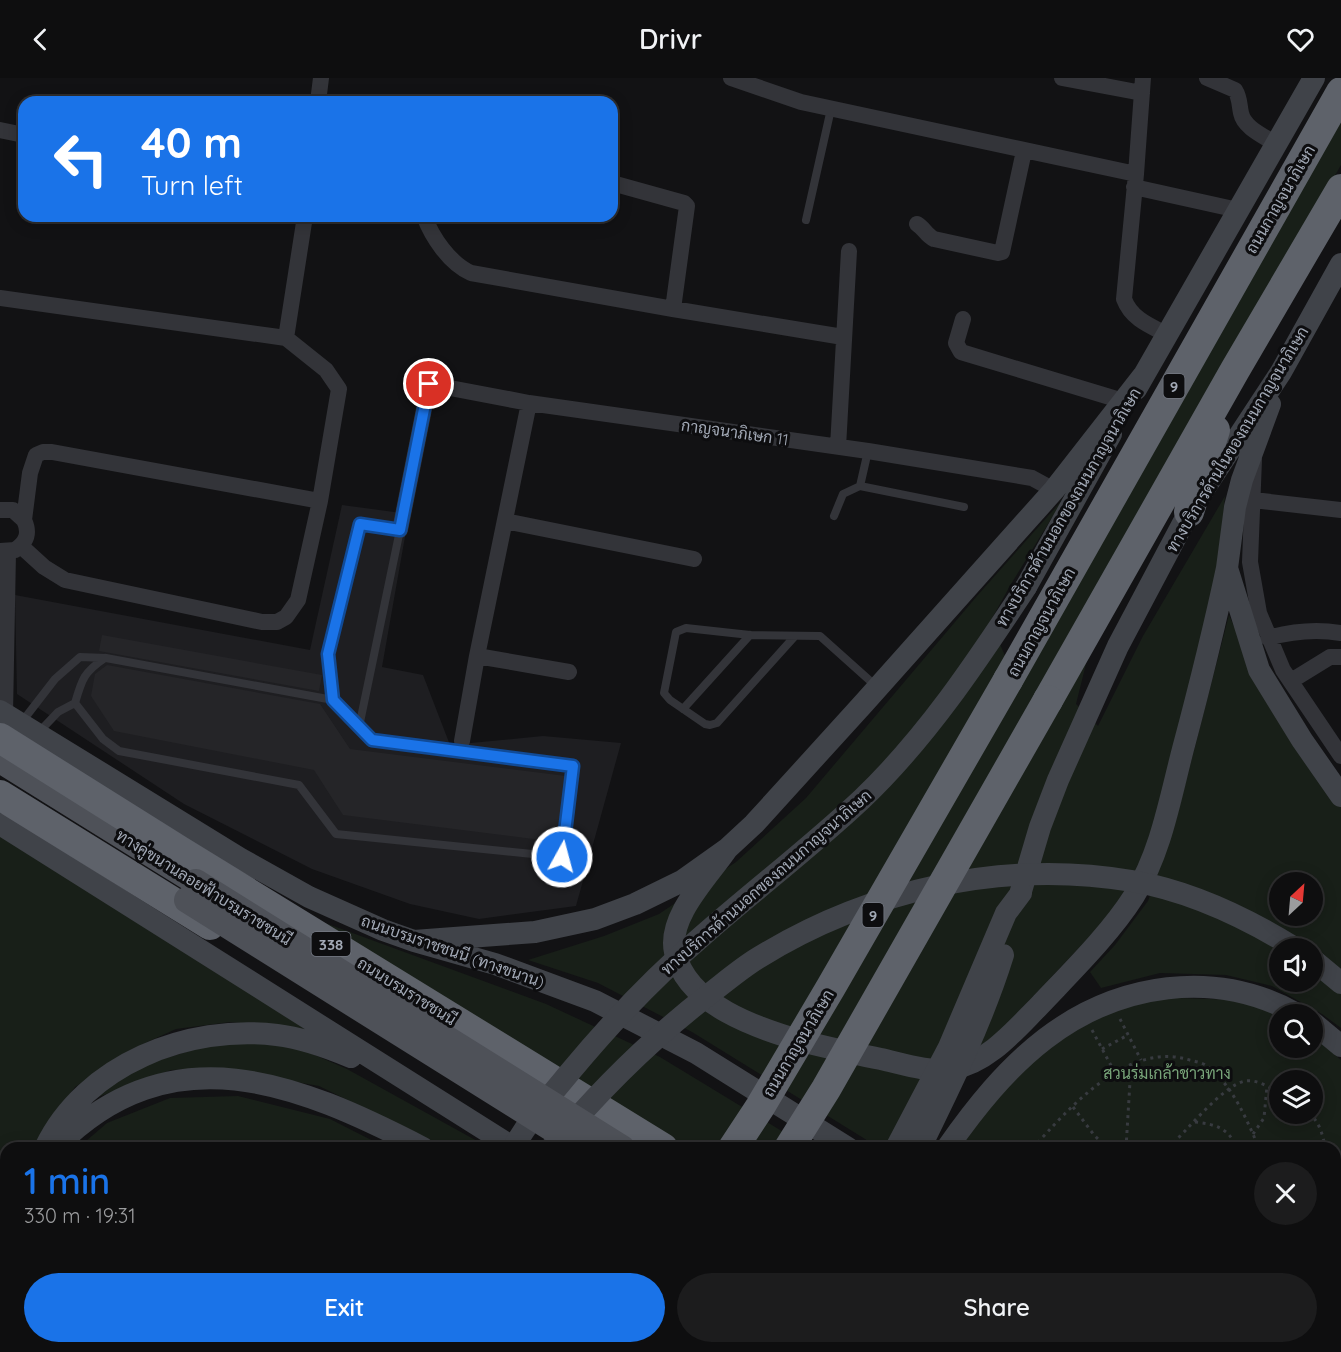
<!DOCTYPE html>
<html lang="en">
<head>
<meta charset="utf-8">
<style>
  :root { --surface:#0e0e0f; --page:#1c1c1d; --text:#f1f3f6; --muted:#9b9c9e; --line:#2e2e2f; --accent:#1a73e8 }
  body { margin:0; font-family:Quicksand,Sarabun,sans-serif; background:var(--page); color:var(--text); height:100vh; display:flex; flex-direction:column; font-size:22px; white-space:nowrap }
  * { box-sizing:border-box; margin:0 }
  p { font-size:20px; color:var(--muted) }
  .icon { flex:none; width:33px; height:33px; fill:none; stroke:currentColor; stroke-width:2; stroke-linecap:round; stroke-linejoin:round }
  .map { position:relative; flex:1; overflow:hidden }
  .panel { position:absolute; left:0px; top:1064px; width:1341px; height:212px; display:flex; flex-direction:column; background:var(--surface); border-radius:18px 18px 0 0; box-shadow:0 3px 15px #0003,0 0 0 2px var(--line) }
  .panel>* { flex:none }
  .banner { position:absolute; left:18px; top:18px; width:600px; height:126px; border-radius:18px; box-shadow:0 3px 15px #0003,0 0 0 2px var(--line); background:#1a73e8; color:#fff; overflow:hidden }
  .needle { width:39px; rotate:26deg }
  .controls { position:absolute; left:1269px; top:794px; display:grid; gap:12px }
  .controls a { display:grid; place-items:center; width:54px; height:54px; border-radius:50%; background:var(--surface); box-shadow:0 3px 15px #0003,0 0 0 2px var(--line); font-size:30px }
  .pin { position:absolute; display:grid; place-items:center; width:51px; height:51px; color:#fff; margin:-26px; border:3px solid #fff; border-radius:50%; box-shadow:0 2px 6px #0007 }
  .me { position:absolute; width:66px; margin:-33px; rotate:7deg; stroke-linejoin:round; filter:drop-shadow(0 0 4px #0008) }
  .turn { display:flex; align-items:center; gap:21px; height:126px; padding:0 24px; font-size:27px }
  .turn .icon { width:78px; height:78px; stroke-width:2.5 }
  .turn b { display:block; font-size:42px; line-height:51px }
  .round { display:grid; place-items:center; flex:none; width:63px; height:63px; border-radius:32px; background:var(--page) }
  .head { display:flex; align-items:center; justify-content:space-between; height:102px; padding:0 24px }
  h1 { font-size:36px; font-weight:600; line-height:45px; color:var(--accent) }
  .primary-button { display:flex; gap:12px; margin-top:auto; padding:12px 24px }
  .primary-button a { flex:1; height:69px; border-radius:36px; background:var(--accent); color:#fff; font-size:24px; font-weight:600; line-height:69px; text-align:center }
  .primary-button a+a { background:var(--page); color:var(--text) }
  header { display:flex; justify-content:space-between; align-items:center; height:78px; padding:0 24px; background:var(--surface); font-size:27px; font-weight:600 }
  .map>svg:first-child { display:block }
</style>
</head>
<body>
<header><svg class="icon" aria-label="back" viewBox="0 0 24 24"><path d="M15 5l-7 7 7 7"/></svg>Drivr<svg class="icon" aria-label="heart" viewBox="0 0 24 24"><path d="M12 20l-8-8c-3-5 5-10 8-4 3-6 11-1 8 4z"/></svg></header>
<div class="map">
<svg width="1341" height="1274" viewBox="0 0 1341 1274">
  <rect width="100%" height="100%" fill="#121214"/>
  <path fill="#1e1e21" d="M 342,427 L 409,436 L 382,589 L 423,597 L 450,667 L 543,658 L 621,665 L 576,828 L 479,841 L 410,826 L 312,791 L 184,726 L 17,616 L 15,517 L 310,572 Z"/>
  <path fill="#181f18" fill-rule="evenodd" d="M 1341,43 L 1341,87 L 1039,616 L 1088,578 L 1076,626 L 1098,648 L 1143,558 L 1225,418 L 1218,491 L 1167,708 L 1128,818 L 989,965 L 911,1069 L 878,1069 L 692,954 L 598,905 L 528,882 L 604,858 L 659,836 L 736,784 L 806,720 L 977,518 L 1064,420 L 1011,506 L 990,544 L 1018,607 Z
    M 1229,537 L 1246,576 L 1341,727 L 1341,950 L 1322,936 L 1272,908 L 1226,897 L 1160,895 L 1101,910 L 1090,894 L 1115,867 L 1148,823 L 1176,742 ZM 1280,804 L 1312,804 L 1312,837 L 1280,837 ZM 1280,870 L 1312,870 L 1312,903 L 1280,903 Z
    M 0,754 L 309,952 L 230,944 L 176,951 L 145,965 L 75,1009 L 42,1055 L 37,1069 L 6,1070 L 6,1269 L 63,1269 L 70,1274 L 0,1274 L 5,1249 L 0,1234 Z
    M 287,831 L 546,926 L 660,979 L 808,1069 L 668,1069 Z
    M 1147,919 L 1241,922 L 1279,938 L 1280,969 L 1312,969 L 1313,958 L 1341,982 L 1341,1123 L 1335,1131 L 1335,1070 L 941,1070 L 1069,950 ZM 1280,1002 L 1312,1002 L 1312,1035 L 1280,1035 Z
    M 229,961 L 294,968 L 347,991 L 488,1069 L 443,1069 L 319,1008 L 218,990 L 171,992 L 98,1019 L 137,989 Z
    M 238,1018 L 330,1041 L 385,1069 L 79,1069 L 107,1045 L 170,1020 Z
    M 1341,1165 L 1341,1274 L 1159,1274 L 1154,1269 L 1335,1269 L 1335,1170 Z
    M 113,1269 L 277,1269 L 258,1274 L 129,1274 Z
    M 446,1269 L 711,1269 L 720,1274 L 443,1274 Z
    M 988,1269 L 1117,1269 L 1123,1274 L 996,1274 Z"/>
  <path fill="#252528" d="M 102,557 L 322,597 L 319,613 L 99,573 Z
    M 107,587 L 320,626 L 350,671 L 566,698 L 557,764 L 343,737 L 314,692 L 114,653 L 91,618 L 95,596 Z"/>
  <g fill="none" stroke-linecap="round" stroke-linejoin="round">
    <path stroke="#383b40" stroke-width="3" stroke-dasharray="3 4.5" stroke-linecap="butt" d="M 1120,941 L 1141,982
      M 1092,952 L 1115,995
      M 1102,971 L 1128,957
      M 1073,1029 L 1094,1057 L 1107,1070
      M 1309,1035 C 1319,1044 1323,1056 1325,1070
      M 1195,1044 C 1214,1046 1230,1050 1236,1070
      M 1253,1056 L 1264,1040 L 1267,1008
      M 1033,1070 C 1069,1030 1126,965 1186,981 C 1192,983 1202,984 1207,988 C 1233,1008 1246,1040 1259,1070
      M 1059,1070 L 1069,1068 L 1083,1070
      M 1126,1070 L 1131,987
      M 1168,1070 C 1187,1053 1222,1008 1245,1003 C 1257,1001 1270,1010 1280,1015
      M 1189,1070 L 1201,1067 L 1206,1070"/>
    <path stroke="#333439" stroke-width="8" d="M 806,142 L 831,31
      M 860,408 L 964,429
      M 834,438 L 843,416 L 860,408 L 868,373
      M 795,558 L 717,645 L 710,647 L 705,646 L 670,622 L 664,615 L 676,554 L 686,550 L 750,557 L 820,558 L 877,609
      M 333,622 L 328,576 L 360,446 L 400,452 L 359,649
      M 683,631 L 750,557
      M 21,645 L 55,601 L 80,579 L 106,580 L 333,622 L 372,662 L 573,689 L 562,779 L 336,756 L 299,707 L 119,673 L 103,661 L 75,625
      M 39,654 L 58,634 L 75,625 C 82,601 84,594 105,580"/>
    <path stroke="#333439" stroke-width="16" d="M 731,0 L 801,24 L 1136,96
      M 1062,0 L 1142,15
      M 1143,0 L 1136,96 L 1124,221 C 1131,240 1148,247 1166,256
      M 1207,0 L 1235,12 C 1240,20 1239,26 1241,35 C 1244,50 1264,58 1276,66
      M 318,24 L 321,0
      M 0,52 L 24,57
      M 612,105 L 684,125 L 687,128 L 673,231
      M 1134,109 L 1238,132
      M 424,138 C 432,159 449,185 471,195 L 673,231 L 843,259
      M 917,146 C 924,150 926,157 934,161 L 998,175 L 1002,174 L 1024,73
      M 0,220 L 286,260 L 326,292 L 339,311 L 320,423 L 298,522 L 286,539 L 277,544 L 262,544 L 65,502 L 44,489 L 21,468
      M 963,241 L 956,265 L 961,274 L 1123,323
      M 286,260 L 305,138
      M 414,301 L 429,306 L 529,325 L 868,373 L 1032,400 L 1054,412
      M 838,369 L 849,173
      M 1254,381 L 1250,484 L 1259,535 L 1283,592 L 1341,678
      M 1253,422 L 1341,432
      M 0,432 L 13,432 L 24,442
      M 505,443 L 694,481
      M 400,452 L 429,306
      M 0,473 L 15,472 C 27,464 30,455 24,442 L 30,395 L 36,377 L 43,374 L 52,374 L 320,423
      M 1268,560 C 1293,553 1316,551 1341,555
      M 477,578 L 569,594
      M 1291,603 L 1330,579 L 1341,579
      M 5,636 L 8,474
      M 462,663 L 477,578 L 529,325"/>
    <path stroke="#404349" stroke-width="22" d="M 1136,311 L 1314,0
      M 1270,326 L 1242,402 L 1235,429 L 1227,490 L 1259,592 L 1302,662 L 1341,718
      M 1026,509 L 1111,356
      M 0,633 L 241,781 L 309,819 L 383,852 L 414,863 L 495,886 L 595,923 L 696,975 L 848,1070
      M 0,746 L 514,1070
      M 727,771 C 708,799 667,839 675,874 C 686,927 759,951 805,964 C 830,970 855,976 881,981 C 903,986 930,995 952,991 C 988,985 1015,952 1039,928 C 1070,895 1110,856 1134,818 C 1161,774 1170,721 1183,671 C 1199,611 1214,551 1227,490
      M 1021,813 L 1040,749 L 1058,702 L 1118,568 L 1189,434 L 1281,294 L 1341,186
      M 414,863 L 535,854 L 595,841 L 635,826 L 682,803 L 727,771 L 754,746 L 864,625 L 1054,412 L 1143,298
      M 1312,881 L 1341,905
      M 1312,944 L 1341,968
      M 56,1069 C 171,953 297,1005 423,1070
      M 45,1070 C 85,986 189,946 277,957 C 303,960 327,969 351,979
      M 1335,1146 L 1341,1137
      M 0,1256 L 6,1266
      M 84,1269 L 91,1274
      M 617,1269 L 626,1274
      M 750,1269 L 759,1274
      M 832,1269 L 840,1274
      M 1139,1269 L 1144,1274
      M 313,1274 L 322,1269
      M 347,1274 L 352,1269
      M 422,1274 L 424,1269
      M 786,1274 L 790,1269"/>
    <path stroke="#4e5158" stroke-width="26" d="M 0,682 L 196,804
      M 905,1269 L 913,1274
      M 941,1269 L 949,1274
      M 980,1269 L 988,1274"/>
    <path stroke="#5e626a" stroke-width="30" d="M 1189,434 L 1215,352
      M 1008,602 L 1341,14
      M 1048,622 L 1235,292 L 1341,111
      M 0,660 L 180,773 L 663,1070
      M 0,717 L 210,847
      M 584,1274 L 588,1269
      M 642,1274 L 646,1269"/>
    <path stroke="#404349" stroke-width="22" d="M 513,1070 C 529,1042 550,1018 570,994 C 610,946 653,900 700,860 C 753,813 810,770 862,721 C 927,659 977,583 1026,509
      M 551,1070 C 598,1014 649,963 707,918 C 724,905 740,891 758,880 C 868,812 1003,781 1132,803 C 1190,813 1245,839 1295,870
      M 896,1070 L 949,969 L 1006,835 L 1021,815
      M 920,1070 C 951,1007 982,944 1003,877
      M 947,1070 C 975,1030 1006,991 1045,961 C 1118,905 1215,890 1297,936"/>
    <path stroke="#4e5158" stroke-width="26" d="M 196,804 L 622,1070
      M 187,822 L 583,1070"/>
    <path stroke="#5e626a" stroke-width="30" d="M 733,1070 L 760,1029 L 831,909 L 1008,602
      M 789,1070 L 826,1011 L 1048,622"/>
  </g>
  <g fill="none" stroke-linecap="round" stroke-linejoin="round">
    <defs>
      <path id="route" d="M 429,306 L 400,452 L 360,446 L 328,576 L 333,622 L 372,662 L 573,688 L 562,779"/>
    </defs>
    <use href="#route" stroke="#114b97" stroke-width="15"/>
    <use href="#route" stroke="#1a73e8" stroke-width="10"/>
  </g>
  <g text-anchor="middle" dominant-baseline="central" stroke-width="6" stroke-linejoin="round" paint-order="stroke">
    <g fill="#0d0d0f" stroke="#757a84" stroke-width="1.5">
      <rect x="1163.5" y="296" width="21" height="24" rx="4.5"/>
      <rect x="862.5" y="825" width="21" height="24" rx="4.5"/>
      <rect x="311.5" y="854" width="39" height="24" rx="4.5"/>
    </g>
    <g font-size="15" font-weight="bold" fill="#a2a9b6">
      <text x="1174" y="308">9</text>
      <text x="873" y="837">9</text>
      <text x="331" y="866">338</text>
    </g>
    <g font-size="16" fill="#a2a9b6" stroke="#0d0d0f">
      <text transform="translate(1280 121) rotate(-60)">ถนนกาญจนาภิเษก</text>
      <text transform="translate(735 354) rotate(8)">กาญจนาภิเษก 11</text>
      <text transform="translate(1237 361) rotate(-59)">ทางบริการด้านในของถนนกาญจนาภิเษก</text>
      <text transform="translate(1068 429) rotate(-60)">ทางบริการด้านนอกของถนนกาญจนาภิเษก</text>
      <text transform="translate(1041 544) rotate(-61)">ถนนกาญจนาภิเษก</text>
      <text transform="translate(766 804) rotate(-41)">ทางบริการด้านนอกของถนนกาญจนาภิเษก</text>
      <text transform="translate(204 809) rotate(32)">ทางคู่ขนานลอยฟ้าบรมราชชนนี</text>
      <text transform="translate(453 873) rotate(19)">ถนนบรมราชชนนี (ทางขนาน)</text>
      <text transform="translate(407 913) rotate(32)">ถนนบรมราชชนนี</text>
      <text transform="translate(798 965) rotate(-59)">ถนนกาญจนาภิเษก</text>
    </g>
    <g font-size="16" fill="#77a378" stroke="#0d0d0f">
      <text x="1167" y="995">สวนร่มเกล้าชาวทาง</text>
    </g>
  </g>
</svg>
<div class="controls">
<a><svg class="needle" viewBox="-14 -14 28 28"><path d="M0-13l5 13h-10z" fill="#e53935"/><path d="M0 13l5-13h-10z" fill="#9b9c9e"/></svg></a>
<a><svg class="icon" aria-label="sound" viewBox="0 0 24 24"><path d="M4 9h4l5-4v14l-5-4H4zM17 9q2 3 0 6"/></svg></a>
<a><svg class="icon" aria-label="search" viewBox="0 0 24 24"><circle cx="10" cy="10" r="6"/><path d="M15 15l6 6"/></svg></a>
<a><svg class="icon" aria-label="layers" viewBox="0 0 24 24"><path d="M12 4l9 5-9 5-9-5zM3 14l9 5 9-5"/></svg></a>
</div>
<div class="pin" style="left:429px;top:306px;background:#d93025"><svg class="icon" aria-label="arrive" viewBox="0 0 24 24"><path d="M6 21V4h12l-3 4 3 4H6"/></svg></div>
<svg class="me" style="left:562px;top:779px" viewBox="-20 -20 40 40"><circle r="17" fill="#1a73e8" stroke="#fff" stroke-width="3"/><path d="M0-11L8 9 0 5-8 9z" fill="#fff"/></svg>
<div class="banner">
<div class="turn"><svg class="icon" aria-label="left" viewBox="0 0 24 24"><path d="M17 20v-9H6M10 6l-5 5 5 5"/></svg><div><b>40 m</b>Turn left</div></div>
</div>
<section class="panel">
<div class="head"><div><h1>1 min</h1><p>330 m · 19:31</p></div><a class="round"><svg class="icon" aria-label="close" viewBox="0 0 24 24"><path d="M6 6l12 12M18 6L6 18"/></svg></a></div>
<div class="primary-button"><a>Exit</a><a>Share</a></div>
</section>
</div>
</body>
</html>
